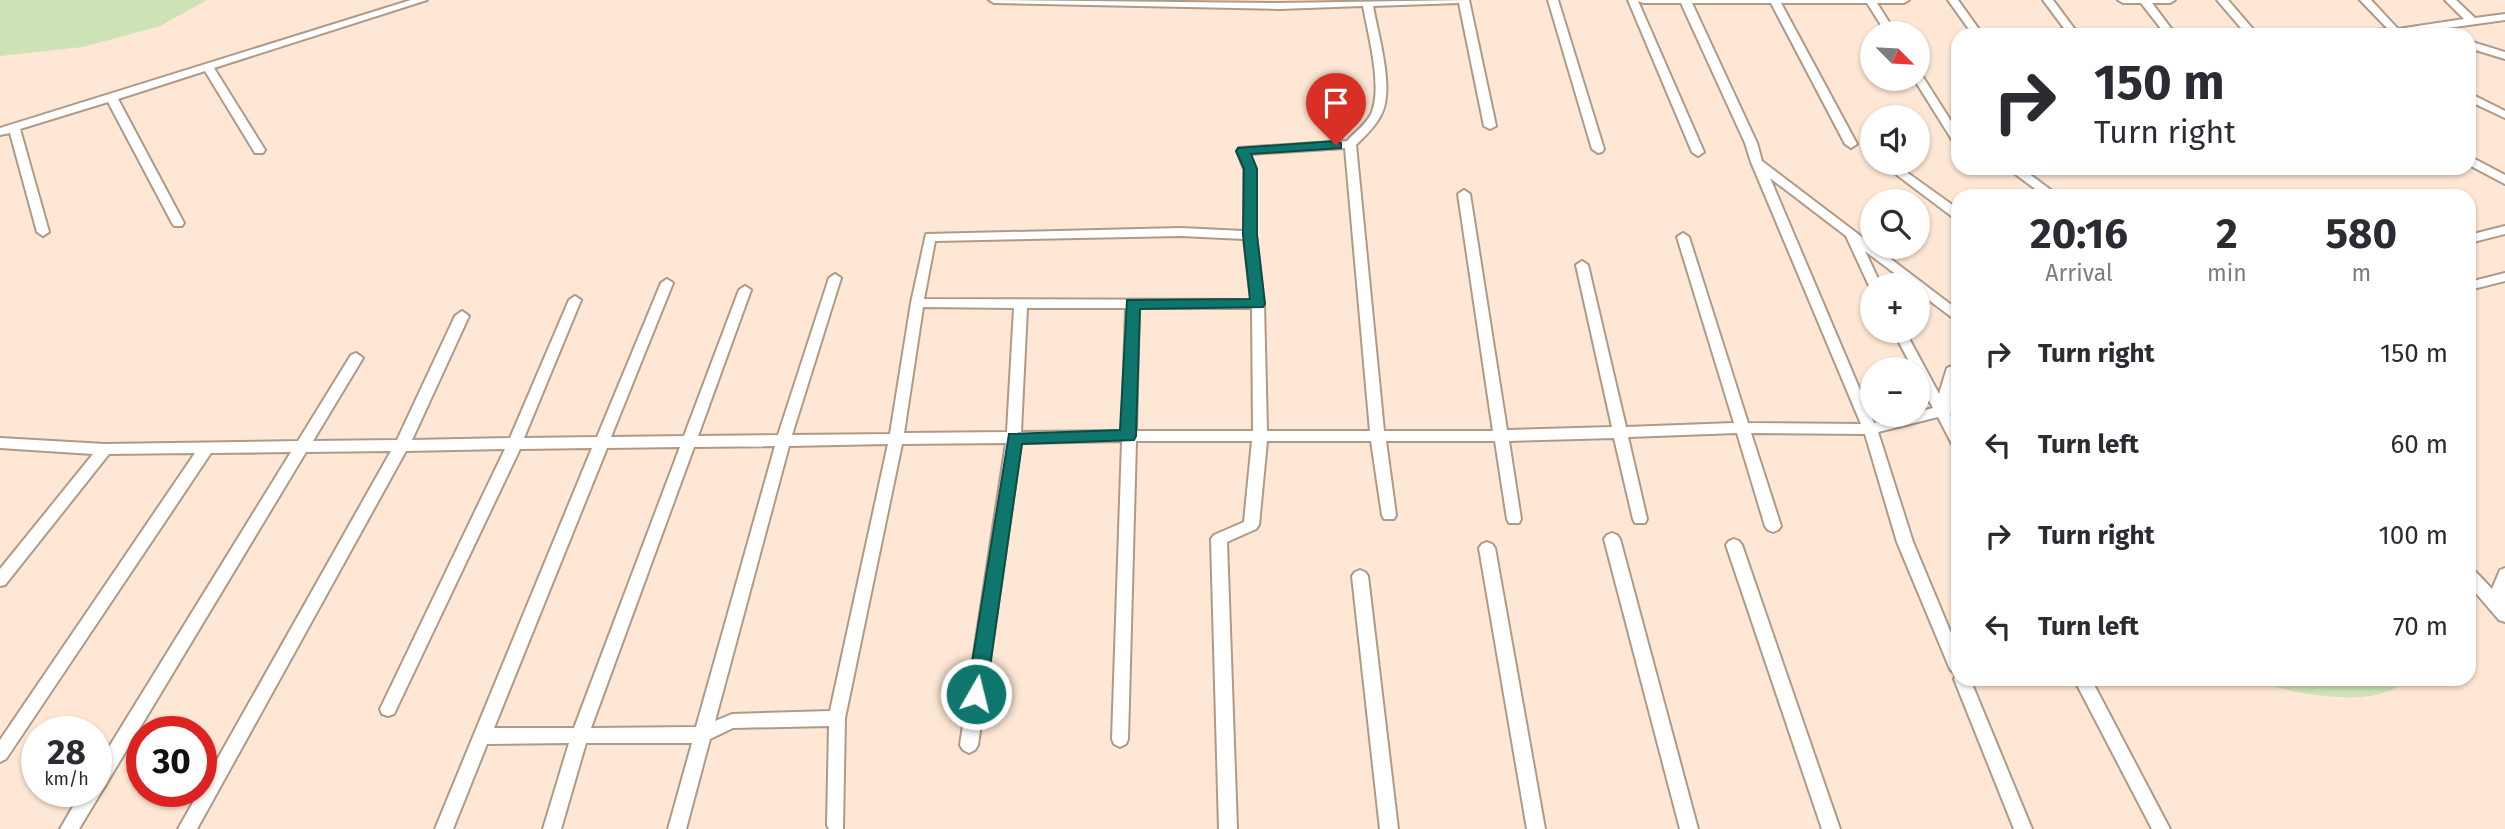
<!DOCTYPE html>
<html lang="en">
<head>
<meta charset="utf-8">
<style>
  :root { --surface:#fff; --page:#f2f2f3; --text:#2b2b33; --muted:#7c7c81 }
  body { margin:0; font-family:"Fira Sans",sans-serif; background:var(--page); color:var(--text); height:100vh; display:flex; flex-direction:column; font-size:26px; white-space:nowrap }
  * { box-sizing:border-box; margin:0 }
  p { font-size:23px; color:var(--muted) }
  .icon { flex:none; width:38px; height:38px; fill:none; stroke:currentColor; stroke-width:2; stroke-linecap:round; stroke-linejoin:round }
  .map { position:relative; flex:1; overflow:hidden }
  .details { position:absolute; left:1951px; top:189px; width:525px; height:497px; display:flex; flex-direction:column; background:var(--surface); border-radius:21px; box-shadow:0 2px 5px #0004 }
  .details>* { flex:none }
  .guide { position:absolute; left:1951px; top:28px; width:525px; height:147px; border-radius:21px; box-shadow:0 2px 5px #0004; background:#fff; color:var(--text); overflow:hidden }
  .needle { width:46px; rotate:114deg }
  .tools { position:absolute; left:1860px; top:21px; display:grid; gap:14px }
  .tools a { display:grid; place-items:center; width:70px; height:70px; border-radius:50%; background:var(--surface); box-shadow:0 2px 5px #0004; font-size:35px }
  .speed { position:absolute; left:21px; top:716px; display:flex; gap:14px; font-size:35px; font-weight:700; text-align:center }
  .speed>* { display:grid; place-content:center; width:91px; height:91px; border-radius:50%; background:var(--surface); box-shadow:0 2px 5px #0004; line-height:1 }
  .speed small { font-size:18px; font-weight:400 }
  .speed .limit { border:10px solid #d22; background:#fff; color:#111 }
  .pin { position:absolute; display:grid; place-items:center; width:60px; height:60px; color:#fff; margin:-72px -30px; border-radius:50% 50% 50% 0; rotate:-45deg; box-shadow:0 0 7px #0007 }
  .pin .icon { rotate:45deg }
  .me { position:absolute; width:77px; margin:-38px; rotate:8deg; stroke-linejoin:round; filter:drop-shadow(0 0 5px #0008) }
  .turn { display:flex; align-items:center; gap:24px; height:147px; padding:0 28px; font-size:32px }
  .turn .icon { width:91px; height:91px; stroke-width:2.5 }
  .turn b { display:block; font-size:49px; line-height:60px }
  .eta { display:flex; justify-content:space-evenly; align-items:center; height:119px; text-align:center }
  .eta b { font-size:42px; font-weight:700; line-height:49px }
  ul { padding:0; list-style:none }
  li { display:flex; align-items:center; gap:21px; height:91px; padding:0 28px }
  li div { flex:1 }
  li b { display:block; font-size:26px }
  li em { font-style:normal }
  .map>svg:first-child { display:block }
</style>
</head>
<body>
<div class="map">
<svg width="2505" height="829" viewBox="0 0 2505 829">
  <rect width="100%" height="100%" fill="#fee7d4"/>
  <path fill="#cde3b6" d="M 0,0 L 207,0 L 160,26 L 83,47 L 0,56 Z
    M 2252,679 L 2408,679 C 2403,683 2396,688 2389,691 C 2354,705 2286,693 2252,679 Z"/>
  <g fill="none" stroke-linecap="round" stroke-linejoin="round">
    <defs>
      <path id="minor" d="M 411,0 L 427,0 L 214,68 L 265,150 L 263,153 L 255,153 L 205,71 L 118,99 L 184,223 L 182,226 L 174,226 L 172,223 L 108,102 L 20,129 L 49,232 L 43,236 L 37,232 L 10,133 L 0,135 L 0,128 Z
        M 989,0 L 1279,3 L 1469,0 L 1496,126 L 1490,129 L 1484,126 L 1459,3 L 1373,6 C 1378,35 1395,89 1381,115 C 1375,127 1365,136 1356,145 L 1384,431 L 1493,431 L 1458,194 L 1464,190 L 1470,194 L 1507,430 L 1612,427 L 1576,265 L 1582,261 L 1588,265 L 1626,427 L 1734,423 L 1677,237 L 1683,233 L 1689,237 L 1748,423 L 1861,424 L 1751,162 L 1745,143 L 1681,3 L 1643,3 L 1638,1 L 1704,152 L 1698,156 L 1692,152 L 1628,0 L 1909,0 L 1904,3 L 1877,3 L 1896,33 L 1886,33 L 1867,3 L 1781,3 L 1857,144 L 1851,148 L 1845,144 L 1771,3 L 1692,3 L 1757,143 L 1762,161 L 1958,310 L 1958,322 L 1918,292 L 1918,285 L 1910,285 L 1865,251 L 1881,285 L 1872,285 L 1872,289 L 1870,288 L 1846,236 L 1770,178 L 1874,423 L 1906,415 L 1918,415 L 1918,412 L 1933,408 L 1918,380 L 1918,369 L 1913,369 L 1893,331 L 1905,331 L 1939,394 L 1947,368 L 1958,364 L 1958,374 L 1951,404 L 1958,402 L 1958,412 L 1950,414 L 1958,429 L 1958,447 L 1953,446 L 1938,417 L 1878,432 L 1913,542 L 1958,650 L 1958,679 L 1970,679 L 2032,829 L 2014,829 L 1954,679 L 1956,675 L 1950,669 L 1897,542 L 1865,434 L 1751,433 L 1781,526 L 1778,530 L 1773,532 L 1768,530 L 1765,526 L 1737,433 L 1628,437 L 1647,519 L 1645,523 L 1635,523 L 1633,519 L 1614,438 L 1509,441 L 1521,519 L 1519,523 L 1509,523 L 1507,519 L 1495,441 L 1386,441 L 1396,515 L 1394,519 L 1384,519 L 1382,515 L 1371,441 L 1267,441 L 1259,525 L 1256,529 L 1227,542 L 1237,829 L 1219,829 L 1211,539 L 1214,535 L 1244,522 L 1252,441 L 1136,441 L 1128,739 L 1126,744 L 1120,747 L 1114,744 L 1112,739 L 1122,441 L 1021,443 L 978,745 L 975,750 L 969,753 L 963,750 L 960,745 L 1006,443 L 902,444 L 845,718 L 843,829 L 829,829 L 827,825 L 829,726 L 733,728 L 710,739 L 686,829 L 668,829 L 692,743 L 586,743 L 561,829 L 543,829 L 569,743 L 487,744 L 453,829 L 435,829 L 592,448 L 520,449 L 394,714 L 388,716 L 382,714 L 380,709 L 505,449 L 406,451 L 197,829 L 178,829 L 391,451 L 306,452 L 79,829 L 60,829 L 82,791 L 96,791 L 96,768 L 291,452 L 211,453 L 6,759 L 0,762 L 0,740 L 195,453 L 109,454 L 5,585 L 0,586 L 0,569 L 93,454 L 0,448 L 0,438 L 105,444 L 298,441 L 351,355 L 356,353 L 363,358 L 313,441 L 397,440 L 455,316 L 462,311 L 469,316 L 412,440 L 510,438 L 569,300 L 575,296 L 581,300 L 524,438 L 597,437 L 661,283 L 667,279 L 673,283 L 611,437 L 684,436 L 739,290 L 745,286 L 751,290 L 698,436 L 778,435 L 829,278 L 835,274 L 841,278 L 792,435 L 890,434 L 911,303 L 926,234 L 1181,228 L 1244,231 L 1244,169 L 1237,151 L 1239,148 L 1347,141 C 1354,133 1364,126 1370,116 C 1384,91 1368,34 1363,6 L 1279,9 L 994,3 ZM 1345,148 L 1370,431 L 1267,431 L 1264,304 L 1256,235 L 1256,169 L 1250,154 ZM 1181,236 L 1244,239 L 1251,300 L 924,299 L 935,241 ZM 923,307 L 1014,308 L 1007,432 L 904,433 ZM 1027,308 L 1126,308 L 1122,431 L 1021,432 ZM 1139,308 L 1252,308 L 1253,431 L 1136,431 ZM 888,444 L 830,711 L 732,714 L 715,721 L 789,446 ZM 775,446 L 696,727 L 591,728 L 694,447 ZM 680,447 L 574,728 L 494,728 L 607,448 Z
        M 1548,0 L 1558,0 L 1604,149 L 1602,152 L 1598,153 L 1592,149 Z
        M 1948,0 L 1958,0 L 1983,35 L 1973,35 Z
        M 2043,0 L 2053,0 L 2079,35 L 2069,35 Z
        M 2118,0 L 2175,0 L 2170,3 L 2152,3 L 2176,35 L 2166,35 L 2141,3 L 2123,3 Z
        M 2217,0 L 2228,0 L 2258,35 L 2247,35 Z
        M 2360,0 L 2371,0 L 2398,29 L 2464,19 L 2445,0 L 2456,0 L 2475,18 L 2505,14 L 2505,20 L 2397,35 L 2348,35 L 2353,32 L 2388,29 Z
        M 2469,41 L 2505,52 L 2505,59 L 2469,48 Z
        M 1918,74 L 1923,77 L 1958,132 L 1958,144 L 1954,143 L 1914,79 L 1918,79 Z
        M 2469,93 L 2505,111 L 2505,118 L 2469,101 Z
        M 2469,156 L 2505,175 L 2505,184 L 2469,165 Z
        M 1881,163 L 1894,163 L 1958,209 L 1958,219 L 1954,218 Z
        M 2007,168 L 2021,168 L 2059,196 L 2045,196 Z
        M 2505,226 L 2505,234 L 2469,243 L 2469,235 Z
        M 2505,273 L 2505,281 L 2469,290 L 2469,282 Z
        M 1612,533 L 1617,535 L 1620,539 L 1698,829 L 1680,829 L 1604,539 L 1607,535 Z
        M 1734,539 L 1739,541 L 1742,545 L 1840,829 L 1822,829 L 1726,545 L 1729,541 Z
        M 1487,542 L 1492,544 L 1495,548 L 1545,829 L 1527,829 L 1479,548 L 1482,544 Z
        M 2469,568 L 2474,570 L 2492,589 L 2500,570 L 2505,568 L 2505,622 L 2499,620 L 2469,585 Z
        M 1360,570 L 1365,572 L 1368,576 L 1398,829 L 1380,829 L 1352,576 L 1355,572 Z
        M 2074,679 L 2091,679 L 2170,829 L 2152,829 Z"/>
    </defs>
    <use href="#minor" stroke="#af9a88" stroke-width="4"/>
    <use href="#minor" fill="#fff" fill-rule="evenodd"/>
  </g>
  <path fill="#0f766e" stroke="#0a4d48" stroke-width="2" d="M 1336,141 L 1341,143 L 1341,148 L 1251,154 L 1257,169 L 1257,235 L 1265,304 L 1263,307 L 1140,309 L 1136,436 L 1134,440 L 1022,444 L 986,694 L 983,700 L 976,702 L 970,700 L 967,694 L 1009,434 L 1120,430 L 1127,300 L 1250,299 L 1243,235 L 1244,169 L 1236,151 L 1238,148 Z"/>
</svg>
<div class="tools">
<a><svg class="needle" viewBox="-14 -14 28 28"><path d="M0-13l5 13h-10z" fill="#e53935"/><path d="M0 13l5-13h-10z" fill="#7c7c81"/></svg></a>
<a><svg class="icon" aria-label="sound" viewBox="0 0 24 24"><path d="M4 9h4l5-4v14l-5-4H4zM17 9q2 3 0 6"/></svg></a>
<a><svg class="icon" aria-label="search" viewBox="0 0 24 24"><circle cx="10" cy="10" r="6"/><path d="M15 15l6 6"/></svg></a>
<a>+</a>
<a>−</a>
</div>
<div class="speed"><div>28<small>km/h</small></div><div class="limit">30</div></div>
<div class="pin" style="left:1336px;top:145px;background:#d93025"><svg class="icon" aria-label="arrive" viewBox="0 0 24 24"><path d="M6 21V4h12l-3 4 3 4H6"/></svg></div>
<svg class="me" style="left:976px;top:694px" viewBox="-20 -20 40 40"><circle r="17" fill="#0f766e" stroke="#fff" stroke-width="3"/><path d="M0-11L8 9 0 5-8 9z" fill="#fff"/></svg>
<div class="guide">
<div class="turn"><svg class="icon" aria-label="right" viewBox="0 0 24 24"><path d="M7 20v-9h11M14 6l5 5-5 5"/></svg><div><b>150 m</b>Turn right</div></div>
</div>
<section class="details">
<div class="eta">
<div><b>20:16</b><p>Arrival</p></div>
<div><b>2</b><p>min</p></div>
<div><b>580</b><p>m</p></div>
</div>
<ul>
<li><svg class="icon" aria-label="right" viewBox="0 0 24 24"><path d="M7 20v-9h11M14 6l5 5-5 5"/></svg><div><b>Turn right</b></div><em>150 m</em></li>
<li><svg class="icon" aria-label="left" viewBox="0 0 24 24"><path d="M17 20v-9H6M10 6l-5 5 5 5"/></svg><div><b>Turn left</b></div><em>60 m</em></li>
<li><svg class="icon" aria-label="right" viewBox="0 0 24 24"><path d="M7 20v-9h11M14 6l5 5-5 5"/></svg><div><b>Turn right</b></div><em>100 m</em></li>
<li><svg class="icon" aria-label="left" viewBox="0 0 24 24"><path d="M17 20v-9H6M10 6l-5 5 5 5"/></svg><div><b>Turn left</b></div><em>70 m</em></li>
</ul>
</section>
</div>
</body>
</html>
